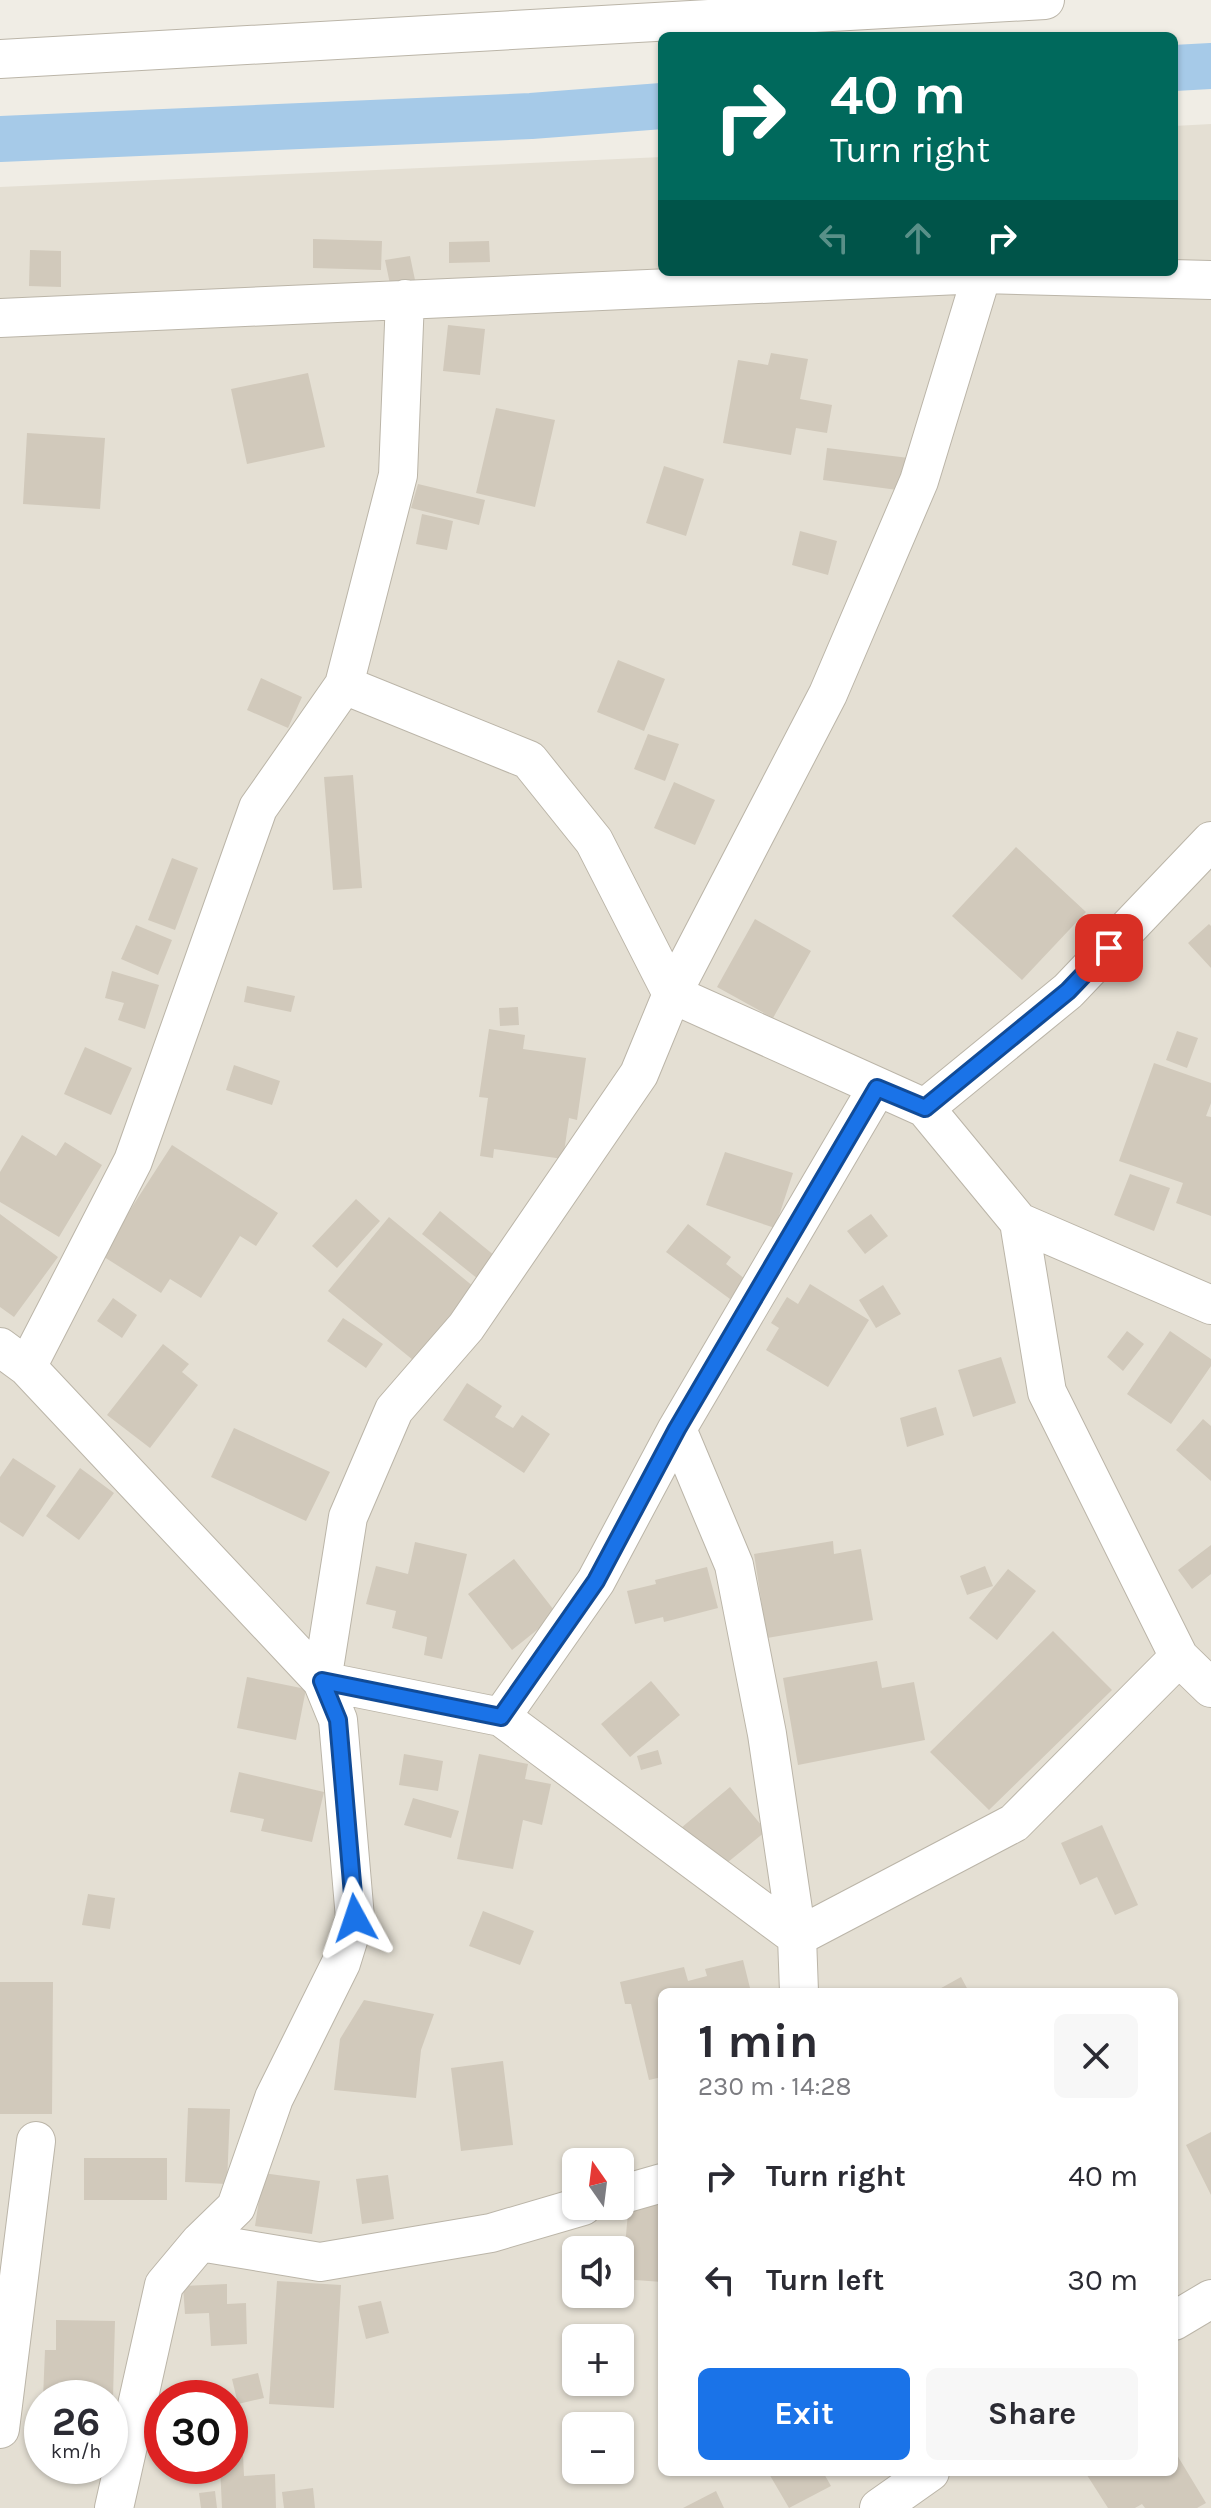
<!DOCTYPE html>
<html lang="en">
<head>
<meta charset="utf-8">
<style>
  :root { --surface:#fff; --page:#f7f7f7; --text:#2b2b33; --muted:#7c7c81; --accent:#1a73e8 }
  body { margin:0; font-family:Karla,sans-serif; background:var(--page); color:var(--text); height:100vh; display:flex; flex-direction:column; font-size:30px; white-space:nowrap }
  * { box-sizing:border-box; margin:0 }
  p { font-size:26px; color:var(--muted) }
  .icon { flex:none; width:44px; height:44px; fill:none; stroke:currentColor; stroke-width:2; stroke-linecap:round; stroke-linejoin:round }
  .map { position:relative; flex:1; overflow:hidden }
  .drawer { position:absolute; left:658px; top:1988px; width:520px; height:488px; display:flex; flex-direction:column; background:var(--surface); border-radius:12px; box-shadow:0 2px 6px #0004 }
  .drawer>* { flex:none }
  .hud { position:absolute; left:658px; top:32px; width:520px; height:244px; border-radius:12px; box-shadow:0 2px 6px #0004; background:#00695c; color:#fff; overflow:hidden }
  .needle { width:52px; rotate:346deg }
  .controls { position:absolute; left:562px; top:2148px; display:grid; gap:16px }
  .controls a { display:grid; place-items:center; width:72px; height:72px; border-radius:12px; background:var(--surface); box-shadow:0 2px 6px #0004; font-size:40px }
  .speed { position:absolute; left:24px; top:2380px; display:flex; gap:16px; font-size:40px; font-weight:700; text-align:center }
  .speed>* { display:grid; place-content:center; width:104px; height:104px; border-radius:50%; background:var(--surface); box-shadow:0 2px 6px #0004; line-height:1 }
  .speed small { font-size:20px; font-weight:400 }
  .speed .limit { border:12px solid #d22; background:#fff; color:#111 }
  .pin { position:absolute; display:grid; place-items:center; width:68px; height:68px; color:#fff; margin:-34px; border-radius:16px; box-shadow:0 4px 12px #0006 }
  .me { position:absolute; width:88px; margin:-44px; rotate:355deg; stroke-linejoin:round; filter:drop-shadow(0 0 6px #0008) }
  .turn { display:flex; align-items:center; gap:28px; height:168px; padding:0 40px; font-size:36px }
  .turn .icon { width:104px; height:104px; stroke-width:2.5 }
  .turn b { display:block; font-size:56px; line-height:68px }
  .lanes { display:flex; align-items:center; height:76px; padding:0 40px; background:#0003; justify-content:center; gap:40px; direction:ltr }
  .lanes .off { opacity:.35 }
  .round { display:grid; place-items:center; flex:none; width:84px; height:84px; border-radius:12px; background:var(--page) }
  .headline { display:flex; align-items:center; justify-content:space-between; height:136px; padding:0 40px }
  h1 { font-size:48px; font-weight:700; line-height:60px }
  .button { display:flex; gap:16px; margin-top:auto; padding:16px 40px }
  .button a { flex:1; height:92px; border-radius:12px; background:var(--accent); color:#fff; font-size:32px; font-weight:700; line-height:92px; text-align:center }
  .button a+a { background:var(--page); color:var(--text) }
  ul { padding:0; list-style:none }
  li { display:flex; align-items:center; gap:24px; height:104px; padding:0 40px }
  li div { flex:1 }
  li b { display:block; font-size:30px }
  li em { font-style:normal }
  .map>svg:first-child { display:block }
</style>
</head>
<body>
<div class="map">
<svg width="1211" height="2508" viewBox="0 0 1211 2508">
  <rect width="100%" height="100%" fill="#f0ede5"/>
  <path fill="#e4dfd3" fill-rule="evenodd" d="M 1211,124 L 1211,2508 L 0,2508 L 0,187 L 662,157 L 662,272 L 1174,272 L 1174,126 ZM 662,1992 L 1174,1992 L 1174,2472 L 662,2472 ZM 576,2162 L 620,2162 L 620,2206 L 576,2206 ZM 576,2250 L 620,2250 L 620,2294 L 576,2294 ZM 576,2338 L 620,2338 L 620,2382 L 576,2382 ZM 42,2398 L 110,2398 L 110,2466 L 42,2466 ZM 162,2398 L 230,2398 L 230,2466 L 162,2466 ZM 576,2426 L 620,2426 L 620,2470 L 576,2470 Z"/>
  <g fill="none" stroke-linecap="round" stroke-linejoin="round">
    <path stroke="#a6cae8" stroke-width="46" d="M 1174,68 L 1211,66
      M 0,139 L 531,116 L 662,106"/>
  </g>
  <path fill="#d1c9bb" d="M 313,239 L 382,241 L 381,270 L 313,268 Z
    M 489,241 L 490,262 L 449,263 L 449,242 Z
    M 30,250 L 61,251 L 61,287 L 29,286 Z
    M 410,256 L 415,280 L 390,284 L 385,260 Z
    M 448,325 L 485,329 L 480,375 L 443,371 Z
    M 771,353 L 808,359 L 800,399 L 832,405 L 827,433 L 796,428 L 791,455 L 723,443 L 738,360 L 768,365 Z
    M 308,373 L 325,447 L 247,464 L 231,389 Z
    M 496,408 L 555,420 L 535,507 L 476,493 Z
    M 27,433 L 105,438 L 100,509 L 23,504 Z
    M 827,448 L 909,458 L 905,491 L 823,480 Z
    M 664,466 L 704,479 L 686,536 L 646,523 Z
    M 418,484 L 485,500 L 479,525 L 411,508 Z
    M 422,514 L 453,521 L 447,550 L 416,544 Z
    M 800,531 L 837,541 L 828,575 L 792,565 Z
    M 618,660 L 665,679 L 644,731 L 597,712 Z
    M 261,678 L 302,697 L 288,728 L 247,710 Z
    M 648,734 L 679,744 L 665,781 L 634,769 Z
    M 353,775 L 362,888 L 333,890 L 324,777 Z
    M 674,782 L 715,800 L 695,845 L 654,828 Z
    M 1016,847 L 1086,912 L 1022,980 L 952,916 Z
    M 172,858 L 198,868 L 175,930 L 148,920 Z
    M 755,919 L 811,951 L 773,1018 L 717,987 Z
    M 1209,924 L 1211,926 L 1211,968 L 1188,943 Z
    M 136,925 L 172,940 L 158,975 L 121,959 Z
    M 112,971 L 159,985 L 145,1029 L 118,1020 L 124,1003 L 105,998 Z
    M 247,986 L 295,996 L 291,1012 L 244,1002 Z
    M 518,1007 L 519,1025 L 500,1026 L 499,1008 Z
    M 489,1029 L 525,1035 L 523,1049 L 586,1058 L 577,1120 L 569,1118 L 563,1159 L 494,1149 L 493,1158 L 480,1156 L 488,1098 L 479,1097 Z
    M 1177,1031 L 1198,1038 L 1187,1068 L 1166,1060 Z
    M 85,1047 L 132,1068 L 111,1115 L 64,1094 Z
    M 1154,1063 L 1211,1083 L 1211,1103 L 1206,1116 L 1211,1117 L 1211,1216 L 1176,1203 L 1183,1183 L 1119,1161 Z
    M 234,1065 L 280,1081 L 272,1105 L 226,1090 Z
    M 22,1135 L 56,1156 L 65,1142 L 102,1165 L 59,1237 L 0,1202 L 0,1172 Z
    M 172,1145 L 278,1213 L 256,1246 L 240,1236 L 201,1298 L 170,1279 L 161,1293 L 101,1255 Z
    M 725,1152 L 793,1173 L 775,1228 L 706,1205 Z
    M 1130,1174 L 1170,1188 L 1154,1231 L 1114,1215 Z
    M 356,1199 L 380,1221 L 337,1268 L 312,1246 Z
    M 440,1211 L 495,1256 L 478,1279 L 422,1234 Z
    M 0,1214 L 58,1257 L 14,1317 L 0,1307 Z
    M 871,1214 L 888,1236 L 865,1254 L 847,1231 Z
    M 389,1217 L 474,1287 L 413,1360 L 328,1291 Z
    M 688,1224 L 731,1257 L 726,1264 L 745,1279 L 730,1299 L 666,1252 Z
    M 810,1284 L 869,1320 L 828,1387 L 766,1350 L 779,1328 L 771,1323 L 787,1297 L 798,1304 Z
    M 883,1285 L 901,1314 L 876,1328 L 859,1300 Z
    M 113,1298 L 137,1315 L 122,1338 L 97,1321 Z
    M 343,1318 L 383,1344 L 366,1368 L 327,1341 Z
    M 1127,1331 L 1144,1344 L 1123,1371 L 1107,1357 Z
    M 1170,1331 L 1211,1359 L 1211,1366 L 1171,1424 L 1127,1394 Z
    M 163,1344 L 189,1364 L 182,1372 L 198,1385 L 150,1448 L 107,1415 Z
    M 1001,1357 L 1016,1403 L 973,1417 L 958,1370 Z
    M 467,1383 L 502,1406 L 495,1417 L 513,1428 L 522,1415 L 550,1434 L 524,1473 L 443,1420 Z
    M 936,1407 L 944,1435 L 907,1447 L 900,1418 Z
    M 1203,1419 L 1211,1426 L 1211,1481 L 1176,1450 Z
    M 234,1428 L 330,1472 L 306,1521 L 211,1477 Z
    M 13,1458 L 56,1486 L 23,1537 L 0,1522 L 0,1477 Z
    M 80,1468 L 114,1493 L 79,1540 L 46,1516 Z
    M 833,1541 L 834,1554 L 861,1549 L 873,1620 L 767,1638 L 754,1554 Z
    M 415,1542 L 467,1554 L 442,1659 L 424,1655 L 427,1637 L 392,1628 L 396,1611 L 366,1604 L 376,1566 L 408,1574 Z
    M 1211,1545 L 1211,1574 L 1192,1589 L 1178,1570 Z
    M 514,1559 L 557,1614 L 512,1650 L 468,1594 Z
    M 985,1566 L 993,1586 L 967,1595 L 960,1576 Z
    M 707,1567 L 718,1608 L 664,1622 L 663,1617 L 635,1624 L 627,1591 L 656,1584 L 655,1580 Z
    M 1008,1569 L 1036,1591 L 997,1640 L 969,1618 Z
    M 1053,1631 L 1112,1690 L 989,1810 L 930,1752 Z
    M 877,1661 L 882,1688 L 914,1682 L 925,1740 L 798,1765 L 783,1678 Z
    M 247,1677 L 306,1689 L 296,1740 L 237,1728 Z
    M 651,1681 L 680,1715 L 630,1757 L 601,1724 Z
    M 658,1750 L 662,1764 L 641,1770 L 637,1756 Z
    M 404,1754 L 443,1761 L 438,1791 L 399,1785 Z
    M 479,1754 L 528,1764 L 525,1779 L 551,1784 L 542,1825 L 523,1820 L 513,1869 L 457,1859 Z
    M 239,1772 L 324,1792 L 312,1842 L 261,1831 L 264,1819 L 230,1812 Z
    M 730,1787 L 766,1831 L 717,1871 L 681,1828 Z
    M 413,1798 L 459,1811 L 451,1838 L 404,1825 Z
    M 1102,1825 L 1138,1905 L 1115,1915 L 1097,1877 L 1080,1885 L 1061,1843 Z
    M 88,1894 L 115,1898 L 110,1929 L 82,1925 Z
    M 483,1911 L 534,1931 L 520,1965 L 469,1946 Z
    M 743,1960 L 751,1992 L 662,1992 L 662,2077 L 649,2080 L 631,2004 L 625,2004 L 620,1982 L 684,1967 L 688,1981 L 707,1976 L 705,1969 Z
    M 961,1977 L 969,1992 L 934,1992 Z
    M 0,1982 L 53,1982 L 52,2114 L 0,2114 Z
    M 364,2000 L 434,2014 L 421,2050 L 416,2098 L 334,2090 L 340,2039 Z
    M 503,2061 L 513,2145 L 461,2151 L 451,2068 Z
    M 188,2108 L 230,2109 L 227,2184 L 185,2182 Z
    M 1211,2132 L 1211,2195 L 1186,2145 Z
    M 84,2158 L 167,2158 L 167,2200 L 84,2200 Z
    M 263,2173 L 320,2181 L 312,2234 L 255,2226 Z
    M 388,2175 L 394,2219 L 362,2224 L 356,2179 Z
    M 629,2202 L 662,2204 L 662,2282 L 622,2279 Z
    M 603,2242 L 604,2250 L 570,2250 L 570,2249 Z
    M 277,2281 L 341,2285 L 334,2408 L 269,2404 Z
    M 227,2284 L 227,2304 L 246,2303 L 247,2344 L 211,2346 L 209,2313 L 185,2314 L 183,2286 Z
    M 381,2301 L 389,2333 L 366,2339 L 358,2306 Z
    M 56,2320 L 115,2321 L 113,2398 L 43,2398 L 45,2350 L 56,2350 Z
    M 258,2373 L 264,2398 L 238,2404 L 232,2379 Z
    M 1174,2450 L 1206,2503 L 1197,2508 L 1145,2508 L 1142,2504 L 1135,2508 L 1108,2508 L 1085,2472 L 1174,2472 Z
    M 230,2454 L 243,2454 L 244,2476 L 275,2474 L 276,2508 L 222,2508 L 220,2466 L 230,2466 Z
    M 768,2472 L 823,2472 L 831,2486 L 789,2508 Z
    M 313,2488 L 315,2508 L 284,2508 L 282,2492 Z
    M 215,2491 L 217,2508 L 201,2508 L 199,2493 Z
    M 716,2491 L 724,2508 L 683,2508 Z"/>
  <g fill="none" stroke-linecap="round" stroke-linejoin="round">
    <defs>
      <path id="minor" d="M 0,59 L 1045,0
        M 0,318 L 982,274 L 1211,280
        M 344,685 L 529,760 L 594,841 L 672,994 L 925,1108 L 1019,1222 L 1211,1305
        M 925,1108 L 1068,991 L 1211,841
        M 1019,1222 L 1047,1392 L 1179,1657 L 1211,1688
        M 0,1347 L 27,1367 L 322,1681 L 501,1717 L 797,1937 L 1014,1823 L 1179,1657
        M 27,1367 L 133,1161 L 258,808 L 344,685 L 398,475 L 405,299
        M 677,1429 L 734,1565 L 767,1734 L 797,1937 L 799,1992
        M 501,1717 L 596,1581 L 677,1429 L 877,1088
        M 620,2195 L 662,2183
        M 200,2242 L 320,2262 L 491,2233 L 583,2206
        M 1174,2321 L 1211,2299
        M 0,2429 L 36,2141
        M 114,2508 L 164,2285 L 200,2242 L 236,2207 L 274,2098 L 341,1963 L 355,1918 L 338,1720 L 322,1681 L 348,1517 L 394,1410 L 466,1327 L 639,1074 L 672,994 L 828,694 L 919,481 L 982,274
        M 879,2508 L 930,2472"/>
    </defs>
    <use href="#minor" stroke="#bbb5a8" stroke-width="40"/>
    <use href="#minor" stroke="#fff" stroke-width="38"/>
  </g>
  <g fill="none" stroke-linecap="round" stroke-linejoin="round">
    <defs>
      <path id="route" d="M 355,1918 L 338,1720 L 322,1681 L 501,1717 L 596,1581 L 677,1429 L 877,1088 L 925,1108 L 1068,991 L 1109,948"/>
    </defs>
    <use href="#route" stroke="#114b97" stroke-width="20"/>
    <use href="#route" stroke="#1a73e8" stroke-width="14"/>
  </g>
</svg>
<div class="controls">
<a><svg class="needle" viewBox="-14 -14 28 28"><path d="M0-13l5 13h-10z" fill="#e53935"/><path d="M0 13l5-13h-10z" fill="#7c7c81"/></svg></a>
<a><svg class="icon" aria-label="sound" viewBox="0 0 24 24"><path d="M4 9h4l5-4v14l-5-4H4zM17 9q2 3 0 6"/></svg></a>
<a>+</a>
<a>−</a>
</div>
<div class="speed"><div>26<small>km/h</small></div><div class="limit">30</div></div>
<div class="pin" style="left:1109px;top:948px;background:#d93025"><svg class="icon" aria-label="arrive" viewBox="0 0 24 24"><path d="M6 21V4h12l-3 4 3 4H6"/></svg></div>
<svg class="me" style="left:355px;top:1918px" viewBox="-20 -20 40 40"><path d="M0-17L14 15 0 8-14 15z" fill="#1a73e8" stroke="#fff" stroke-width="4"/></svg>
<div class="hud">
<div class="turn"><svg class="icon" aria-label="right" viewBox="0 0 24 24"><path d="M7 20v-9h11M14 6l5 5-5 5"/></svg><div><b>40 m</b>Turn right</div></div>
<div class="lanes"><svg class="icon off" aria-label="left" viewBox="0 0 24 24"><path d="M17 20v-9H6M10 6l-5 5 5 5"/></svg><svg class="icon off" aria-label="ahead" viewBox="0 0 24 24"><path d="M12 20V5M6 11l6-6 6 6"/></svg><svg class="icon" aria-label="right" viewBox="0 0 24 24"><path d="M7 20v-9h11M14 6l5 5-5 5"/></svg></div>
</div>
<section class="drawer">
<div class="headline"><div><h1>1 min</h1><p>230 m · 14:28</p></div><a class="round"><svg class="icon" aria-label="close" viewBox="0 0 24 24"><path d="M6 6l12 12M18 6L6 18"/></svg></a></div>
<ul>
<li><svg class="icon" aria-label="right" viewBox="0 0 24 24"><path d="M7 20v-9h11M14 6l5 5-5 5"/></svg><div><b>Turn right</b></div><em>40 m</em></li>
<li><svg class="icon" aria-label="left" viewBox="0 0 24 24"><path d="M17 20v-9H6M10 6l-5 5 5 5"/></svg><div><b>Turn left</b></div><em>30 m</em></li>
</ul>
<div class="button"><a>Exit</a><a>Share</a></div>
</section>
</div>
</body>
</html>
